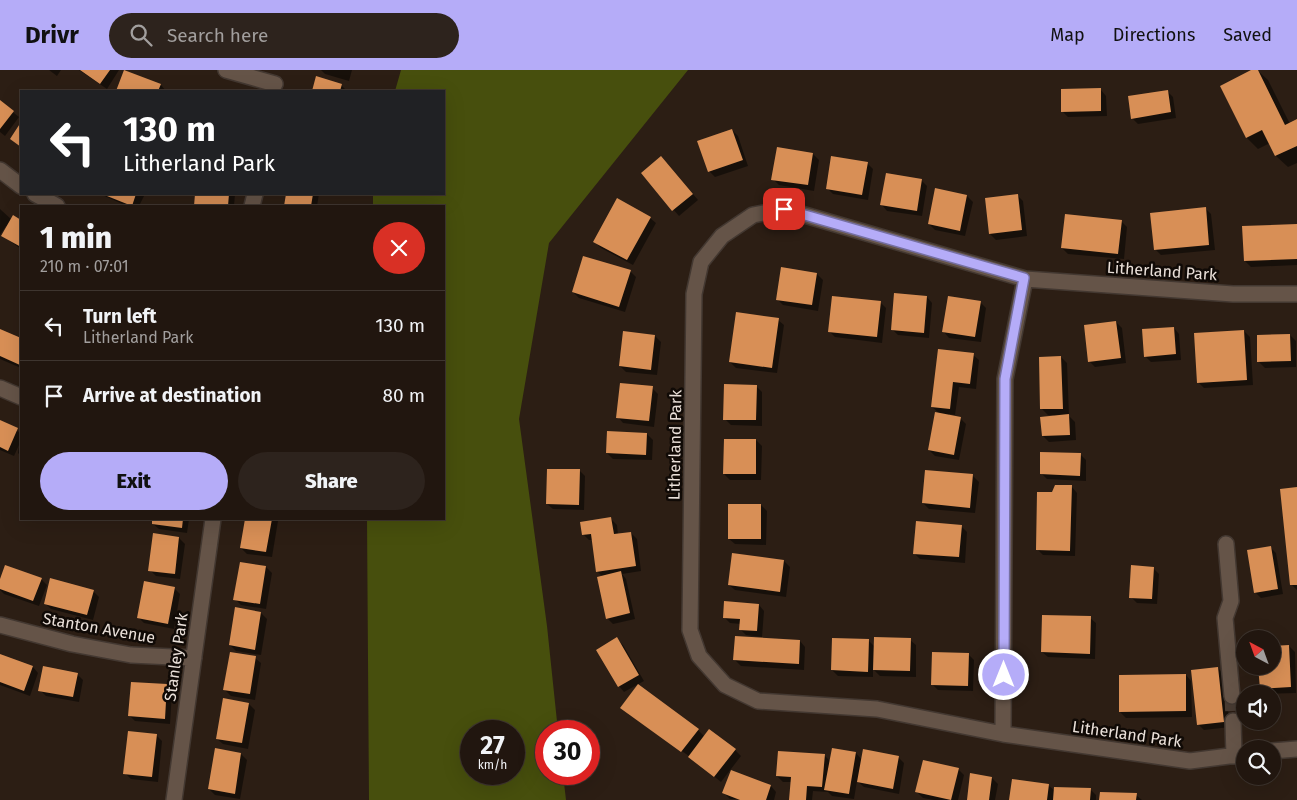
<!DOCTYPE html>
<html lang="en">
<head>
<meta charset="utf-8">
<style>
  :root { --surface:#21160f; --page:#2d231d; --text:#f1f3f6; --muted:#a29f9e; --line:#3e352f; --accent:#b5acf8 }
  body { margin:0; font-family:"Fira Sans",sans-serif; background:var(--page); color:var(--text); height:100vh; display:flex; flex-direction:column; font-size:19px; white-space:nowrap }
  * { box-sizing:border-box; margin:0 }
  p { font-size:16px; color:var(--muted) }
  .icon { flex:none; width:28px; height:28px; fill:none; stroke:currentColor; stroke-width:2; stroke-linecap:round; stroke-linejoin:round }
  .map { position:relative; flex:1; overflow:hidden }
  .drawer { position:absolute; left:20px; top:135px; width:425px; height:315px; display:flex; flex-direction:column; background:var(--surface); border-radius:0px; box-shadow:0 5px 20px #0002,0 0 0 1px var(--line) }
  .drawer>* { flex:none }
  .top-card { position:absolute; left:20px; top:20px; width:425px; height:105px; border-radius:0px; box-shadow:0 5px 20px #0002,0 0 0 1px var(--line); background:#202124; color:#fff; overflow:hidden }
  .needle { width:32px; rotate:319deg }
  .controls { position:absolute; left:1236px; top:560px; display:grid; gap:10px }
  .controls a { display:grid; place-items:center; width:45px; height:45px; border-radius:50%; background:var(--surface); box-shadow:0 5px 20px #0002,0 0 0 1px var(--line); font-size:25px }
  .speed { position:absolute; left:460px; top:650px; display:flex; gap:10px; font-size:25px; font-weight:700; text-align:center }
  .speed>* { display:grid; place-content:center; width:65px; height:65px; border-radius:50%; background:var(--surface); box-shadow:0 5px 20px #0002,0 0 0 1px var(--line); line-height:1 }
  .speed small { font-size:12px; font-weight:400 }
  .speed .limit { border:8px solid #d22; background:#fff; color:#111 }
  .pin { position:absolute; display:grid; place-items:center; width:42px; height:42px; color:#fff; margin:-21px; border-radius:10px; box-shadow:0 2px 8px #0006 }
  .me { position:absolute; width:55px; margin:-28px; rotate:0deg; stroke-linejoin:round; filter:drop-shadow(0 0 4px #0008) }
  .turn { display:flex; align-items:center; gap:18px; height:105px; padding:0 20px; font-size:22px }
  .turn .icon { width:65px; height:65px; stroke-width:2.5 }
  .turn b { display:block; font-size:35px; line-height:42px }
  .round { display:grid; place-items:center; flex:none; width:52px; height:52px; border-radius:26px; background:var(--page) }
  .summary { display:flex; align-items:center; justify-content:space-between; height:85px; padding:0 20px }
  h1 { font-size:30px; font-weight:800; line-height:38px }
  .action { display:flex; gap:10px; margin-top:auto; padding:10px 20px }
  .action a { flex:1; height:58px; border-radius:30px; background:var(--accent); color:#111; font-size:20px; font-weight:800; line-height:58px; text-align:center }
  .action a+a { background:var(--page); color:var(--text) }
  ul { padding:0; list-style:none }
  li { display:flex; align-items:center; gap:15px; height:70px; padding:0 20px; border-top:1px solid var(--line) }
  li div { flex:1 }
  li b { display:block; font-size:19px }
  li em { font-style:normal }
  header { display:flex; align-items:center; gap:30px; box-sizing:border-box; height:70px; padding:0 25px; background:var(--accent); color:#111 }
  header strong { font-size:24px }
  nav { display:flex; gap:28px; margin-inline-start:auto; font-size:18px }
  .search { width:350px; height:45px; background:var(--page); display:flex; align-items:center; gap:12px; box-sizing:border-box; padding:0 18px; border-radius:28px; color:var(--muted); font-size:19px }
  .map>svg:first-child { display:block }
</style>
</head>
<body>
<header>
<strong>Drivr</strong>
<div class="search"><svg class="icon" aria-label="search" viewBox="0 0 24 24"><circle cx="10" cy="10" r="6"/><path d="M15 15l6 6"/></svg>Search here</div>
<nav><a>Map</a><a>Directions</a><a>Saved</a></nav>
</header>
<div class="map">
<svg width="1297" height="730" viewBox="0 0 1297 730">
  <rect width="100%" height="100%" fill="#2c1e14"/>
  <path fill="#474f0d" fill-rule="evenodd" d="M 401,0 L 688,0 L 549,173 L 519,349 L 547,556 L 558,661 L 546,661 L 546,704 L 563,704 L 566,730 L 369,730 L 367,449 L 444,449 L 444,136 L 373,136 L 373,124 L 444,124 L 444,21 L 395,21 ZM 471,661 L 514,661 L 514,704 L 471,704 Z"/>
  <path fill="#0007" d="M 49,0 L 61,0 L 57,6 Z
    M 79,0 L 119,0 L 107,19 Z
    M 321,0 L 352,0 L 349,11 L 325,4 Z
    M 1254,0 L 1257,0 L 1268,10 L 1290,54 L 1297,51 L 1297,93 L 1288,97 L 1276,86 L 1270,73 L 1258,79 L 1247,68 Z
    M 125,1 L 161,15 L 166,21 L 117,21 Z
    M 317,8 L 341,15 L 347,21 L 313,21 Z
    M 1101,20 L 1106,26 L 1107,46 L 1068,47 L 1062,41 Z
    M 1167,21 L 1173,27 L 1176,48 L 1138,54 L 1132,48 Z
    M 0,32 L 19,47 L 5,66 L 0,62 Z
    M 732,60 L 738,66 L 748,96 L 715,107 L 709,101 Z
    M 778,79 L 813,84 L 819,90 L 814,121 L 779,115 L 773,109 Z
    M 667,93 L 698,130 L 679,146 L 642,103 Z
    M 867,93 L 873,99 L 868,130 L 833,124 L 827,118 Z
    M 921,110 L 927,116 L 922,146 L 887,141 L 882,135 Z
    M 100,124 L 145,124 L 139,136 L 127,136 Z
    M 197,124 L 235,124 L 234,136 L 195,136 Z
    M 287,124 L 319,124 L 317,136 L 285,136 Z
    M 1017,125 L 1023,131 L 1027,166 L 996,170 L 990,164 Z
    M 967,126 L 973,132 L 965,166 L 935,160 L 929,154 Z
    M 1205,138 L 1211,144 L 1215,180 L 1161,185 L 1155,179 Z
    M 0,139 L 12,150 L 14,147 L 21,151 L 21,179 L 3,166 L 8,157 L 6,156 L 0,165 Z
    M 650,148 L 656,153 L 633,195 L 601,178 L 595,172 Z
    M 1121,151 L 1127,157 L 1124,189 L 1068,184 L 1062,178 Z
    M 1297,155 L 1297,195 L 1251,197 L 1245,191 Z
    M 782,199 L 817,204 L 823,210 L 818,241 L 783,235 L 777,229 Z
    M 630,201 L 636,207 L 625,242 L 579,228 L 573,222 Z
    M 927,227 L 932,233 L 929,268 L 898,265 L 892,259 Z
    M 880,232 L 886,238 L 882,273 L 835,267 L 829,261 Z
    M 980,232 L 986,238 L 981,272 L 949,268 L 944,262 Z
    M 778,250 L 784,255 L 777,303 L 736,298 L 730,292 Z
    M 1116,252 L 1122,258 L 1126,293 L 1095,297 L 1089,291 Z
    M 1174,258 L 1179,264 L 1181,290 L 1151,292 L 1145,286 Z
    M 0,261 L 21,270 L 21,298 L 0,289 Z
    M 1244,261 L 1250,267 L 1253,315 L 1204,318 L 1198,312 Z
    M 1290,265 L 1296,271 L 1296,297 L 1265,298 L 1259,292 Z
    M 655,266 L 661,272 L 657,305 L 626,302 L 620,296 Z
    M 973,285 L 979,290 L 976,319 L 959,317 L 955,345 L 949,344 L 949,346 L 960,348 L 966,354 L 959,390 L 935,386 L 929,380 L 940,344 L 932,337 Z
    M 1061,287 L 1067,293 L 1069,346 L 1075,352 L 1076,370 L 1049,372 L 1043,366 L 1054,345 L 1048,345 L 1042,339 Z
    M 756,316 L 762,322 L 762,356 L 731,355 L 725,349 Z
    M 652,318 L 658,324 L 654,357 L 623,353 L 618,347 Z
    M 0,352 L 21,363 L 21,386 L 18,383 L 19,375 L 14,386 L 0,380 Z
    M 647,364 L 653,370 L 652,390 L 613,389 L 607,383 Z
    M 756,370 L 762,376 L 761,410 L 730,410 L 724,404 Z
    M 1080,384 L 1086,390 L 1086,411 L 1047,409 L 1041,403 Z
    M 579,400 L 585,406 L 584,440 L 553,439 L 547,434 Z
    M 973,406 L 979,412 L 975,443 L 929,439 L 923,433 Z
    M 1072,417 L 1077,423 L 1075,486 L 1043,485 L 1037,479 L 1053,424 Z
    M 1297,418 L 1297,520 L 1292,515 Z
    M 761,435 L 767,441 L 766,475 L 735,474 L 729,469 Z
    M 154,449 L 189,449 L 187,463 L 159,459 L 153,454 Z
    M 246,449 L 275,449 L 278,451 L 272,487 L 247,484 L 241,478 Z
    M 611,449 L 617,455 L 618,465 L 631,463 L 637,469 L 641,501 L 622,504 L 626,509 L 635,549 L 613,554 L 607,548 L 603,507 L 597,501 L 593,470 L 589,470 L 583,464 Z
    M 961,456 L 967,462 L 965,493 L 920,489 L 914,483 Z
    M 179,468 L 185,474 L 180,509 L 156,506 L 150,500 Z
    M 1271,478 L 1276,483 L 1283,524 L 1261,528 L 1255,522 Z
    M 784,491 L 790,497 L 786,527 L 735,520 L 729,515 Z
    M 266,497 L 272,503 L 266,539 L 241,535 L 235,529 Z
    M 1153,498 L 1159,504 L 1157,534 L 1137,533 L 1131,527 Z
    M 41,509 L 47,515 L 39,536 L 4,524 L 0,520 L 0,513 Z
    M 174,518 L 180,524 L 174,559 L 144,553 L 138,547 Z
    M 93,521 L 99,527 L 93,550 L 51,539 L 45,533 Z
    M 759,535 L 764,541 L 762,567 L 746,565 L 740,559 L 741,554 L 730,553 L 724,547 Z
    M 236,539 L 261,543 L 267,549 L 261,585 L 236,581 L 230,575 Z
    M 1090,548 L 1096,553 L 1095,589 L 1048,587 L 1042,582 Z
    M 617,569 L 623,575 L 644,611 L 624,622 L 619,616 Z
    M 868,570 L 875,577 L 910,570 L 916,575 L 916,607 L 880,606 L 873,599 L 873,607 L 838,606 L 832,600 Z
    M 800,571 L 805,577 L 804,600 L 741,596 L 735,590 Z
    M 1289,576 L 1295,582 L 1296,623 L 1266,624 L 1261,618 L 1260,603 L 1248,603 L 1242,597 L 1245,578 L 1245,596 L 1272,596 Z
    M 968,584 L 974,590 L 973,621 L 938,620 L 932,614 Z
    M 0,585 L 33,597 L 38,603 L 30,626 L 0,615 Z
    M 255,588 L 261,593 L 255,630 L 231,626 L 225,620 Z
    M 1218,598 L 1224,604 L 1230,657 L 1204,660 L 1198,654 Z
    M 77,604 L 83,610 L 79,632 L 46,626 L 40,620 Z
    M 1186,605 L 1191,611 L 1192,647 L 1126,648 L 1120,642 Z
    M 166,616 L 172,622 L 170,654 L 135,651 L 129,645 Z
    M 249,634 L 255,640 L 248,679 L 223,674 L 217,669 Z
    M 628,644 L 698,660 L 705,667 L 735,680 L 741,686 L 721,712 L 689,686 Z
    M 156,665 L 162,671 L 158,712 L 131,709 L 125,703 Z
    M 856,683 L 862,690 L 898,687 L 904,693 L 899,724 L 864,717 L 857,711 L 854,729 L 832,726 L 828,722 L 813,721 L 812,730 L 790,730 L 792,712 L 783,712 L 777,706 L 825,686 L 831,692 Z
    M 241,684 L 247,690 L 240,729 L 215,725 L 209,719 Z
    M 958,699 L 964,705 L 958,730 L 934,730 L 923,728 L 917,722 Z
    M 732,702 L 771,716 L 776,722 L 774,730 L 730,729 L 724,723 Z
    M 992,708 L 998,714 L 995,730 L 969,730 Z
    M 1048,715 L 1055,721 L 1090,719 L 1096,725 L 1096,730 L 1011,730 Z
    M 1136,725 L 1142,730 L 1101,730 Z"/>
  <path fill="#d88f56" d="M 80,0 L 110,0 L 100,14 Z
    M 124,0 L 161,14 L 158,21 L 116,21 Z
    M 1251,0 L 1258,0 L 1285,55 L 1297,49 L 1297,76 L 1275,86 L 1262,60 L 1246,68 L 1220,16 Z
    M 316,6 L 342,14 L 340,21 L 312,21 Z
    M 1101,18 L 1101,41 L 1061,42 L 1061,19 Z
    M 1168,20 L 1171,42 L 1131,49 L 1128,26 Z
    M 0,30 L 14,41 L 0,59 Z
    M 21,52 L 21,77 L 10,69 Z
    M 732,59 L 743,90 L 708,102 L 697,71 Z
    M 777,77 L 813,83 L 808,115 L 771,110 Z
    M 661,86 L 693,124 L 672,141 L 641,103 Z
    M 831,86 L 868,92 L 862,125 L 826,119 Z
    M 886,103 L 922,109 L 917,141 L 880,135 Z
    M 935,118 L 967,125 L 960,161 L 928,154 Z
    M 102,124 L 136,124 L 132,136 Z
    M 195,124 L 229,124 L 228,136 L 194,136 Z
    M 286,124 L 313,124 L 311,136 L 284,136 Z
    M 1018,124 L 1022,160 L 989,164 L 985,128 Z
    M 617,128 L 651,147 L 627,190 L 593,172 Z
    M 1206,137 L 1209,175 L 1154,180 L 1150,143 Z
    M 1065,144 L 1122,150 L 1118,184 L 1061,178 Z
    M 13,145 L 21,150 L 21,177 L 1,166 Z
    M 1297,154 L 1297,189 L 1244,191 L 1242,156 Z
    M 583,186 L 631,200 L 619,237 L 572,222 Z
    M 781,197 L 817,203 L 812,235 L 776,230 Z
    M 894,223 L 927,226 L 924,263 L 891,260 Z
    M 832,226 L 881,231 L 877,267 L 828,262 Z
    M 948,226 L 981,231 L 975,267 L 942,262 Z
    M 736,242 L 779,248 L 772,298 L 729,292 Z
    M 1116,251 L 1121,288 L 1088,292 L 1084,255 Z
    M 1174,257 L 1176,284 L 1144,287 L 1142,259 Z
    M 0,259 L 21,268 L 20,295 L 0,286 Z
    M 1244,260 L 1247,310 L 1197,313 L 1194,263 Z
    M 623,261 L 655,265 L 651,300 L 619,296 Z
    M 1290,264 L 1291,291 L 1257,292 L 1257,265 Z
    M 938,279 L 974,283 L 970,314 L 953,312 L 950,339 L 931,337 Z
    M 1061,286 L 1063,339 L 1040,339 L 1039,287 Z
    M 620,313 L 653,316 L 649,351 L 616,348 Z
    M 724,314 L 757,315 L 756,350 L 723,350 Z
    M 935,342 L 961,347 L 954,385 L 928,380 Z
    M 1069,344 L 1070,365 L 1042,366 L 1040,347 Z
    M 0,350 L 18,358 L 8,381 L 0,377 Z
    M 607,361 L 647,363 L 646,385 L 606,383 Z
    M 724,369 L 756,369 L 756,404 L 723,404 Z
    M 1040,382 L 1081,383 L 1080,406 L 1040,404 Z
    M 547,399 L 580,399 L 579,435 L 546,434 Z
    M 925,400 L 973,404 L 970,438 L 922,433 Z
    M 1055,415 L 1072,415 L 1070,481 L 1036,480 L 1037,422 L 1052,422 Z
    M 1297,417 L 1297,515 L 1290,515 L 1280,419 Z
    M 728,434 L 761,434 L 761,469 L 728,469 Z
    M 611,447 L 614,464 L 631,462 L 636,496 L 596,502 L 591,464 L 582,465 L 580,452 Z
    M 152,449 L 183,449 L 182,458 L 152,454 Z
    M 245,449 L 272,449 L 266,482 L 240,478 Z
    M 916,451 L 962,455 L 959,487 L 913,484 Z
    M 153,463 L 179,467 L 175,504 L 148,501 Z
    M 1271,476 L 1278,519 L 1254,523 L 1247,480 Z
    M 732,483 L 784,490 L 780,522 L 728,515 Z
    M 240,492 L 266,496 L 260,534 L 233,530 Z
    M 5,495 L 42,508 L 33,531 L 0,519 L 0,509 Z
    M 1131,495 L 1154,497 L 1152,529 L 1129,528 Z
    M 621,501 L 630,543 L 606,549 L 597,507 Z
    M 50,508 L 94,520 L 87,545 L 44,534 Z
    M 144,511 L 175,517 L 168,554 L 137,548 Z
    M 724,531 L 759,534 L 757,561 L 739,560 L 740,549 L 723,548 Z
    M 235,537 L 261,542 L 255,580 L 229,575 Z
    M 1042,545 L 1091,546 L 1090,584 L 1041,582 Z
    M 735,566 L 800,570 L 799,594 L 733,590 Z
    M 617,567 L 639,605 L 618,617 L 596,580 Z
    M 874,567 L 911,568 L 910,601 L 873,600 Z
    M 832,568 L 869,569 L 868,602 L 831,600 Z
    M 1289,575 L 1291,617 L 1260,619 L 1258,596 L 1272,596 L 1272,576 Z
    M 1240,577 L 1245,577 L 1245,598 L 1241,598 Z
    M 230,582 L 256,586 L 250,624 L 223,620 Z
    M 932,582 L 969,583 L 968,616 L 931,615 Z
    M 0,584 L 33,596 L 24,621 L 0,612 Z
    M 43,596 L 78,603 L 73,627 L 38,621 Z
    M 1218,597 L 1224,652 L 1197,655 L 1191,600 Z
    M 1186,604 L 1186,641 L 1119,642 L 1119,605 Z
    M 131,612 L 167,614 L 165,649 L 128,646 Z
    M 638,614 L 699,659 L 681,682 L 620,638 Z
    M 223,628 L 249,633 L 242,673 L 216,669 Z
    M 709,659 L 736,679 L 714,707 L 688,687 Z
    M 128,661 L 157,664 L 152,707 L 123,704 Z
    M 215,678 L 241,683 L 235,724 L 208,719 Z
    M 832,678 L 856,682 L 849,724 L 824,720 Z
    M 863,679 L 899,686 L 893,719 L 857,712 Z
    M 778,681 L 825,684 L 822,717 L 807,716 L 806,730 L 789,730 L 791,707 L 776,706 Z
    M 923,690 L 959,698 L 951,730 L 915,722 Z
    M 731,700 L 771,715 L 766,730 L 740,730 L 722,723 Z
    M 970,703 L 992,707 L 989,730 L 967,730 Z
    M 1012,709 L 1049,714 L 1047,730 L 1009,730 Z
    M 1054,717 L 1091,718 L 1090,730 L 1053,730 Z
    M 1100,722 L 1137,723 L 1136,730 L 1099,730 Z"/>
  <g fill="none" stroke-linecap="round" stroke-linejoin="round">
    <path stroke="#483b32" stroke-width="15" stroke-dasharray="15 8" stroke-linecap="butt" d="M 1232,626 L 1233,651"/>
    <defs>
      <path id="minor" d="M 226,0 L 275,14
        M 0,100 L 21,116
        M 35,124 L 57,136
        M 252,136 L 255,124
        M 0,318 L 21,327
        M 1226,474 L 1231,531 L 1225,548 L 1232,626
        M 0,555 L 72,574 L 131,585 L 194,588
        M 1233,651 L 1234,686
        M 1003,664 L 1005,309 L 1025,209
        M 1272,681 L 1297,679
        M 1245,684 L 1190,691 L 1003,664 L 877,639 L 758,631 L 725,615 L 699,586 L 690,560 L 694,224 L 701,192 L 722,166 L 753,145 L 784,139 L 1025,209 L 1233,224 L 1297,224
        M 174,730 L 213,449"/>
    </defs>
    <use href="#minor" stroke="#433831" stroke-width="18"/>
    <use href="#minor" stroke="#655448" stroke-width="15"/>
  </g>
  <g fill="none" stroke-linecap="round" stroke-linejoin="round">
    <defs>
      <path id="route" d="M 784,139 L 1024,208 L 1005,309 L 1004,605"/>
    </defs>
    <use href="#route" stroke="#7670a1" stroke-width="12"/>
    <use href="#route" stroke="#b5acf8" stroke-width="9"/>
  </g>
  <g text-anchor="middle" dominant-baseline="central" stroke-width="5" stroke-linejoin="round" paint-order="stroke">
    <g font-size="16" fill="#eae0d9" stroke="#100a06">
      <text transform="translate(1162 201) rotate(4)">Litherland Park</text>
      <text transform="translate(675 375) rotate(-89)">Litherland Park</text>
      <text transform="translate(99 558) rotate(10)">Stanton Avenue</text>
      <text transform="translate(176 587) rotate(-82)">Stanley Park</text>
      <text transform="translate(1127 664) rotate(8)">Litherland Park</text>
    </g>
  </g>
</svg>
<div class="controls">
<a><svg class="needle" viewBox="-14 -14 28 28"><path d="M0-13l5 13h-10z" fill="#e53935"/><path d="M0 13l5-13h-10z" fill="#a29f9e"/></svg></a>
<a><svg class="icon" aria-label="sound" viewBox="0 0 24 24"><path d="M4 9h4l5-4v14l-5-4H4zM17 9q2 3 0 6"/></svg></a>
<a><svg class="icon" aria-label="search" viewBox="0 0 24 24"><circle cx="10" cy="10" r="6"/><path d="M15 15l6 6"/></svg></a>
</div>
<div class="speed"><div>27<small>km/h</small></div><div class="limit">30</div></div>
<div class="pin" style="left:784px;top:139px;background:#d93025"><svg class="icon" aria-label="arrive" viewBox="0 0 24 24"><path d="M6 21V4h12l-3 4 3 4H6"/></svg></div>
<svg class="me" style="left:1004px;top:605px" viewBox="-20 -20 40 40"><circle r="17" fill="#b5acf8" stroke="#fff" stroke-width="3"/><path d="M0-11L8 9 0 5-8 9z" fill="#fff"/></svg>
<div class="top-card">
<div class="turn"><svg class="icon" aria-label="left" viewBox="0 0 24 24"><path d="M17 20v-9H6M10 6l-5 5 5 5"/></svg><div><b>130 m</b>Litherland Park</div></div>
</div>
<section class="drawer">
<div class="summary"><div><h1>1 min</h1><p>210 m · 07:01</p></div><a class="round" style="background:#d93025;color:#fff"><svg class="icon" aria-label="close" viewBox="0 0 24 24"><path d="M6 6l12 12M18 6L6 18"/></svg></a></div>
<ul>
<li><svg class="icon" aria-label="left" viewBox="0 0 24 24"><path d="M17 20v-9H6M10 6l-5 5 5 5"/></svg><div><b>Turn left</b><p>Litherland Park</p></div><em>130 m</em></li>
<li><svg class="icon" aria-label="arrive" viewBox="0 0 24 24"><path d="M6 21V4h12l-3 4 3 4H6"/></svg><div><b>Arrive at destination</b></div><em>80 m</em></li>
</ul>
<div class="action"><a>Exit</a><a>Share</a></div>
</section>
</div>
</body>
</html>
